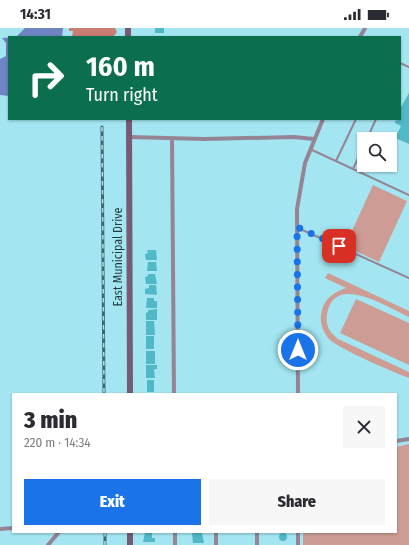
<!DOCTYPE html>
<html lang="en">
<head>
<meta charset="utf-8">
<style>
  :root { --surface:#fff; --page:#f7f7f7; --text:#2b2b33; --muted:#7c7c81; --accent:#1a73e8 }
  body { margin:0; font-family:"Fira Sans Condensed",sans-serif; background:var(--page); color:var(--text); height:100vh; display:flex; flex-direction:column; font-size:15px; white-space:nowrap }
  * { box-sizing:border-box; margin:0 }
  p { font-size:13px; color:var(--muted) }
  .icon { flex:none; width:22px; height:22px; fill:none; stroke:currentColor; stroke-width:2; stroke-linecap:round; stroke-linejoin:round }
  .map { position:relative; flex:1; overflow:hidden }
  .sheet { position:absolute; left:12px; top:365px; width:385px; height:140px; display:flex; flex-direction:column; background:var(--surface); border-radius:0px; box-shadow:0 1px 3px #0004 }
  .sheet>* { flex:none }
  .top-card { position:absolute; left:8px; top:8px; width:393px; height:84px; border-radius:0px; box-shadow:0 1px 3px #0004; background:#0b6e4f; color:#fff; overflow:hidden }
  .tools { position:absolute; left:357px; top:104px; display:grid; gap:8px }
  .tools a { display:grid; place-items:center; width:40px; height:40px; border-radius:0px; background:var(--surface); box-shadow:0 1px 3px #0004; font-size:20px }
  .pin { position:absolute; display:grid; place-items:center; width:34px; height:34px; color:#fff; margin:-17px; border-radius:8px; box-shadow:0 2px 6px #0006 }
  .me { position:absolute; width:44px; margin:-22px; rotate:0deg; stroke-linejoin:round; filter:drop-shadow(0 0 3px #0008) }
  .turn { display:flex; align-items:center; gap:14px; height:84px; padding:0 12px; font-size:18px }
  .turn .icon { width:52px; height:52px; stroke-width:2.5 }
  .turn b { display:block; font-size:28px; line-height:34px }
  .round { display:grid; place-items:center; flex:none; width:42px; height:42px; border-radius:0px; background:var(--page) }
  .headline { display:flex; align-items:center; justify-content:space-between; height:68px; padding:0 12px }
  h1 { font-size:24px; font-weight:800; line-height:30px }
  .action { display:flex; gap:8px; margin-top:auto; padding:8px 12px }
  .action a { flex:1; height:46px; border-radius:0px; background:var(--accent); color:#fff; font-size:16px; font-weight:800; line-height:46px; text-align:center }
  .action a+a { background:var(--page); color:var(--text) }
  .status { display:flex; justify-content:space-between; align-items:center; height:28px; padding:0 20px; background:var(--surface); direction:ltr }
  .status svg { height:11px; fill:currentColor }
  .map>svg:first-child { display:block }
</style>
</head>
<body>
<div class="status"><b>14:31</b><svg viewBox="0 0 49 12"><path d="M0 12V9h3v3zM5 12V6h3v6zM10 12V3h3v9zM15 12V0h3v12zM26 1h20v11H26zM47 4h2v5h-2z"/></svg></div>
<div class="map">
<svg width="409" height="517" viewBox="0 0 409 517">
  <rect width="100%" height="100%" fill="#a3e6f1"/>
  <path fill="#cd9d95" d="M 373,157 L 407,173 L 379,234 L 345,218 Z
    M 328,245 L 409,283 L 409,289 C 389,280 333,243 327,287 C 325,297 330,305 338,311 L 409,344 L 409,350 C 393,344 339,321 329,311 C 322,303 319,292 322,282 C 325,270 335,264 346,260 L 325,250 Z
    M 356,271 L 409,295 L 409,337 L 340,305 Z
    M 409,416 L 409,517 L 303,517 L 303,504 L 396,504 L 396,419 Z"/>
  <path fill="#ca7d72" d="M 69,0 L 115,0 L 117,4 L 113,9 L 72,9 L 73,3 L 69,3 Z"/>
  <path fill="#6f84c2" d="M 25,0 L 63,0 L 62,9 L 9,9 L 9,68 L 0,67 L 0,31 L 6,28 L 6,15 L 2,10 L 16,9 Z"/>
  <path fill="#50b8c7" d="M 155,0 L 164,0 L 164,5 L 155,5 Z
    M 409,65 L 409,116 L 395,110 L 401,98 L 395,95 L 395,93 L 400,91 L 400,81 Z
    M 147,222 L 156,222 L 157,232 L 146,232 L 145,226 L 148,225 Z
    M 148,234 L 156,234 L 157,243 L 147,243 Z
    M 148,246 L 155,246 L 157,256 L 146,256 L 145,249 L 148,248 Z
    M 149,257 L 156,257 L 157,267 L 145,266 L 145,261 L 149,260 Z
    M 147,270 L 154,270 L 154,273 L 157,273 L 157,280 L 146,280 Z
    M 157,281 L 157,292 L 146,292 L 146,285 L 148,284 L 148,282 Z
    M 146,293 L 154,293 L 155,307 L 146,307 Z
    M 146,308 L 154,308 L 154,321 L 146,321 Z
    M 146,323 L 155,323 L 155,336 L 146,336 Z
    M 146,337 L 157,337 L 157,341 L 154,341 L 155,350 L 146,350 Z
    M 147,352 L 154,352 L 154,364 L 147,364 Z
    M279 509a4 4 0 1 1 8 0a4 4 0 1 1-8 0Z
    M 145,505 L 152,505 L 152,510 L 155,510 L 155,514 L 143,514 Z
    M 192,505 L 202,505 L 204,515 L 193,515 Z"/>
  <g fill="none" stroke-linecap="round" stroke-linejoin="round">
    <path stroke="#958494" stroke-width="2" d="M 400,35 L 409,39
      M 367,111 L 376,91
      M 310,121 L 409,167
      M 336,133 L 356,91
      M 353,141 L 364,117
      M 298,200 L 409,250"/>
    <path stroke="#958494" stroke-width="4" d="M 360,9 L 365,0
      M 129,109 L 204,111 L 294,109 L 314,111
      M 172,110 L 174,366
      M 298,366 L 297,181 L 305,135 L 323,91
      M 396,413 L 409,411
      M 0,501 L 13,500
      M 175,504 L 175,517
      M 216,504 L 216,517
      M 257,504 L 257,517
      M 298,504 L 298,517
      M 48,517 L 59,504"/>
    <path stroke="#755c72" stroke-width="6" d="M 128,0 L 128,9
      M 129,91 L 130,366
      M 130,504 L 130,517"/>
    <defs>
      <path id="rail" d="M 102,99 L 104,366
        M 105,504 L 105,517"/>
    </defs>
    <use href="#rail" stroke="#41666c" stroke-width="3"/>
    <use href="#rail" stroke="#a3e6f1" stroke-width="1.5" stroke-dasharray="4.5" stroke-linecap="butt"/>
  </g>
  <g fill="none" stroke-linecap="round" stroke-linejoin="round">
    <path stroke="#1a73e8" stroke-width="7" stroke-dasharray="0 12.6" d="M 298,322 L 297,199 L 339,218"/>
  </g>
  <g text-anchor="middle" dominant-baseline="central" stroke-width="3" stroke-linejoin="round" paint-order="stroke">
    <g font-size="12" fill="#213c40" stroke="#a3e6f1">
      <text transform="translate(118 229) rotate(-90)">East Municipal Drive</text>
    </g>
  </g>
</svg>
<div class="tools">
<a><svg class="icon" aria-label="search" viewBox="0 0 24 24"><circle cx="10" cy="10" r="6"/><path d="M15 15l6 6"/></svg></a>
</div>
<div class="pin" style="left:339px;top:218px;background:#d93025"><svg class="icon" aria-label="arrive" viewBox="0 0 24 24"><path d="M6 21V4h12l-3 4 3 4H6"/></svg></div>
<svg class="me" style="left:298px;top:322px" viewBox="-20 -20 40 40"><circle r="17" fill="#1a73e8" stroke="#fff" stroke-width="3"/><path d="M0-11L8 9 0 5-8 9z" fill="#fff"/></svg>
<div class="top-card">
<div class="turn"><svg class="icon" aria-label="right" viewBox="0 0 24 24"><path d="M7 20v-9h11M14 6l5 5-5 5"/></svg><div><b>160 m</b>Turn right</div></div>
</div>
<section class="sheet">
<div class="headline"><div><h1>3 min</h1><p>220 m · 14:34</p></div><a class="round"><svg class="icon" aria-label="close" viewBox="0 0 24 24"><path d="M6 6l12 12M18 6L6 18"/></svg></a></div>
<div class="action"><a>Exit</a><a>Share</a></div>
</section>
</div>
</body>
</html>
